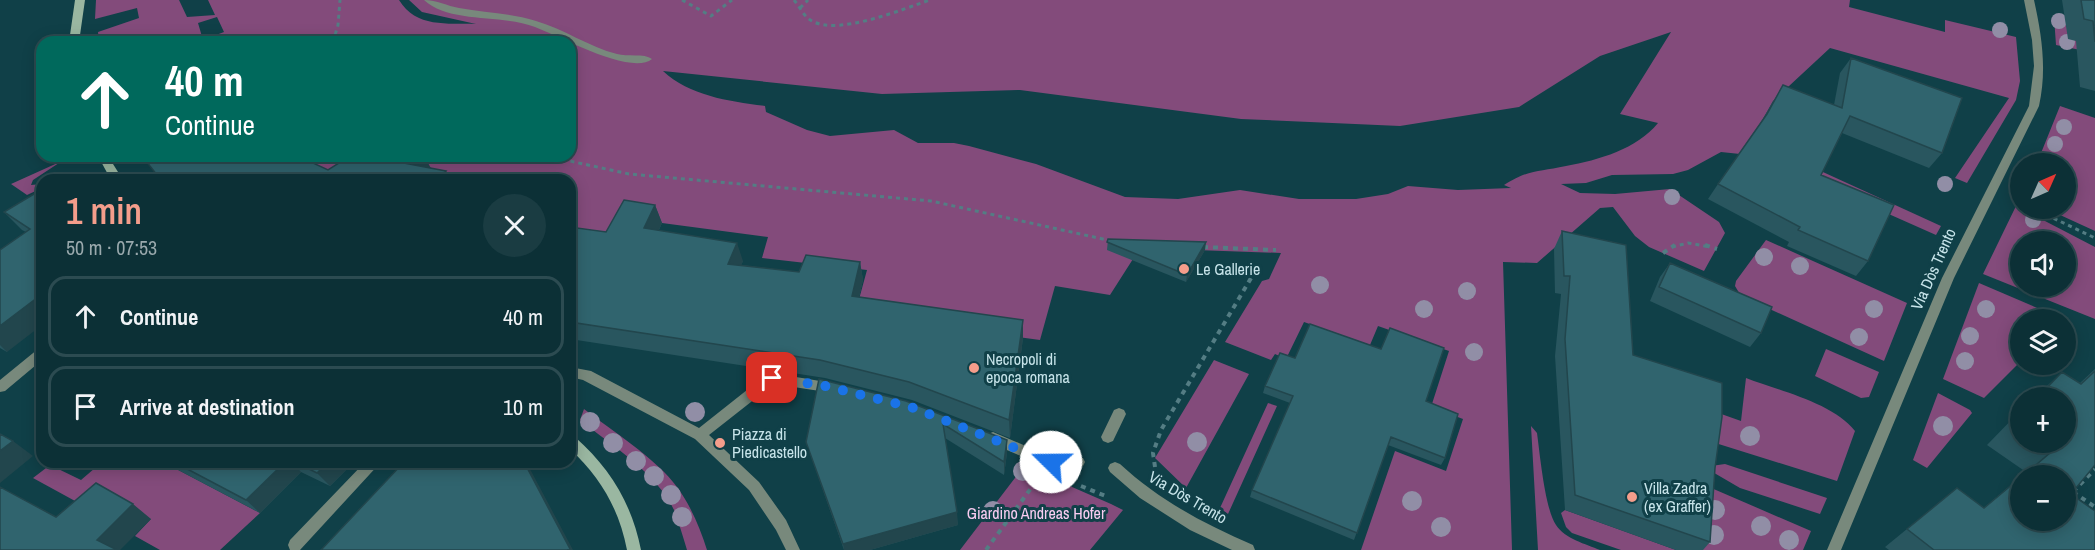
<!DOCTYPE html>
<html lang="en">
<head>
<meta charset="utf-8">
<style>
  :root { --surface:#0c3036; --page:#1a3c42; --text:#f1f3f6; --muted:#9aa9ad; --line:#2c4b51; --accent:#f49d8b }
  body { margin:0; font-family:"Archivo Narrow",sans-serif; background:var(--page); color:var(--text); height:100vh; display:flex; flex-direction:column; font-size:22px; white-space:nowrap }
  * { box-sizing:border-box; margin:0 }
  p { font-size:20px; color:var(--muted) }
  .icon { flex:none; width:33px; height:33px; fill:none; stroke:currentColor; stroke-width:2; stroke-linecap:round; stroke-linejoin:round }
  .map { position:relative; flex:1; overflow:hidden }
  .sheet { position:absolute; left:36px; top:174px; width:540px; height:294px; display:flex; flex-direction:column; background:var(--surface); border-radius:18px; box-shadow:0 3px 15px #0003,0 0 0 2px var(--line) }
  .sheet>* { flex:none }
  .banner { position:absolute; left:36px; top:36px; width:540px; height:126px; border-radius:18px; box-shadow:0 3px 15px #0003,0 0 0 2px var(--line); background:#00695c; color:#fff; overflow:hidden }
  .needle { width:39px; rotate:45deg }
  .fabs { position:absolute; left:2010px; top:153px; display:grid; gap:12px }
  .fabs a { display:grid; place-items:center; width:66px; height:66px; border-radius:50%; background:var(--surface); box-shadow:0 3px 15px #0003,0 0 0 2px var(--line); font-size:30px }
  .pin { position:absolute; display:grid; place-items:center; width:51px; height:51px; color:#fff; margin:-26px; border-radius:12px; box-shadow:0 3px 9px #0006 }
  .me { position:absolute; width:66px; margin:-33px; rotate:292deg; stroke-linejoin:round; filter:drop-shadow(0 0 4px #0008) }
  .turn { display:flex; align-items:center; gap:21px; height:126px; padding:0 30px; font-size:27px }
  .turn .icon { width:78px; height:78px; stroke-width:2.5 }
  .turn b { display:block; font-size:42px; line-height:51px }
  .round { display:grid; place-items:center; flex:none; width:63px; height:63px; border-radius:32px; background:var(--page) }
  .head { display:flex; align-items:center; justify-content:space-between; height:102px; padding:0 30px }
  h1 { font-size:36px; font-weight:600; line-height:45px; color:var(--accent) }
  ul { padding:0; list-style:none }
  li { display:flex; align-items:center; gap:18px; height:81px; margin:0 12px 9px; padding:0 18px; border:3px solid var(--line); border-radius:18px }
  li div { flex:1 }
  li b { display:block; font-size:22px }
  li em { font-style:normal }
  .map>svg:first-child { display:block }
</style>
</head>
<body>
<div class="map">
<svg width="2095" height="550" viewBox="0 0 2095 550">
  <rect width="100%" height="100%" fill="#104048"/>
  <path fill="#834b7b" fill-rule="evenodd" d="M 96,0 L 179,0 L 187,17 L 215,15 L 208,0 L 399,0 C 416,28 447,23 476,24 L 422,12 L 409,0 L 1850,0 L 1849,7 L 1945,32 L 1945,20 L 2016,37 L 2020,81 L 2016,100 L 1967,183 L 1955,178 L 2009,98 L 1830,48 L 1773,101 L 1754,135 L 1740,154 L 1721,152 L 1688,170 L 1673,174 L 1612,175 L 1586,183 L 1561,184 L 1580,193 L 1615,194 L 1670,189 L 1719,222 L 1725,233 L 1704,271 L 1649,247 L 1635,236 L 1613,207 L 1600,208 L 1537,263 L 1503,262 L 1512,550 L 1361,550 L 1395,451 L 1446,471 L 1463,419 L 1431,407 L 1449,351 L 1378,326 L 1370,345 L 1304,322 L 1286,359 L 1275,354 L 1271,360 L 1225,342 L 1262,281 L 1269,279 L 1281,253 L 1140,248 L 1110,295 L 1055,286 L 1040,340 L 855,314 L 867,270 L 762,258 L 768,237 L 662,223 L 623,235 L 570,229 L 570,180 L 464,180 L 395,156 L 570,156 L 570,42 L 99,42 L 98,32 L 139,18 L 137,8 L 95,19 ZM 217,17 L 224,32 L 203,40 L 198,23 ZM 1671,32 L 1620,114 L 1658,123 C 1637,149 1599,160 1566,166 C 1539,172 1529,169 1504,185 L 1511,188 L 1458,190 L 1408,186 L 1388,194 L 1356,199 L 1299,199 L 1240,190 L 1178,199 L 1125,197 L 1036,164 L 969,146 L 954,143 L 918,143 L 894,130 L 830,136 L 807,130 L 766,112 L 765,106 C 728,101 690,96 663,71 L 882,94 L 1020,90 L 1241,119 L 1400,126 L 1519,107 L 1600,56 Z
    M 2054,17 L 2065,19 L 2095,46 L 2095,53 L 2056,45 Z
    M 2060,106 L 2095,118 L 2095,231 L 2047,209 L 2066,208 L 2066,164 L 2037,163 Z
    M 294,156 L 394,156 L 359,180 L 320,180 Z
    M 62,161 L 33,180 L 31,185 L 42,184 L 42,188 L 27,195 L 11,184 Z
    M 1801,162 L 1941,226 L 1936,235 L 1794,172 Z
    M 2016,206 L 2095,247 L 2095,319 L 1983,274 ZM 2020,242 L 2066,242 L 2066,286 L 2020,286 Z
    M 1766,240 L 1907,303 L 1884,361 L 1741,296 L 1735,286 L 1736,281 Z
    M 1979,283 L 2063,319 L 2020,320 L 2020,362 L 1984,398 L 1943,379 Z
    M 1826,349 L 1879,372 L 1869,397 L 1861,398 L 1815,376 Z
    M 1214,360 L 1249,374 L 1186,488 L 1155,458 Z
    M 1746,378 C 1780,391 1833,403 1855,431 L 1837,481 L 1709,441 L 1710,410 L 1741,421 Z
    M 1938,393 L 1970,410 L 1972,413 L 1927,468 L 1913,460 Z
    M 1268,403 L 1277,406 L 1228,514 L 1220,508 Z
    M 584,409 C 611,430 658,460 677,487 C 691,506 700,528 707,550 L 687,550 C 683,537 679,523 674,510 C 658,474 610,444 580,420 Z
    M 1531,426 L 1537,433 C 1540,455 1545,509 1556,525 C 1565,539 1586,544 1600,550 L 1538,550 Z
    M 102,462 L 163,462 L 260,513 L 220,550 L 160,550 L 135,536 L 151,519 L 97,513 L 33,478 L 50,465 L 81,480 Z
    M 1725,464 L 1827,498 L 1820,514 L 1740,488 L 1704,467 Z
    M 1024,466 L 1111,504 L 1123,510 L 1090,550 L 960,550 Z
    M 1702,484 L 1811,531 L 1803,550 L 1697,550 Z
    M 1565,510 L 1676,550 L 1621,550 L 1572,533 L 1566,527 L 1561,513 Z"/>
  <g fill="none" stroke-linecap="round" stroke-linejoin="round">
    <path stroke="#547d84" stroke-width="3" stroke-dasharray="4 4" stroke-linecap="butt" d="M 682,0 L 711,16 L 732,0
      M 794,0 C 800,7 804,17 812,21 C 838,36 903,9 930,0
      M 800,8 L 808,0
      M 333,42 L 338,25 L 340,0
      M 547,156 L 629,174 L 931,201 L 1112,241
      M 2032,208 L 2095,238
      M 1672,247 L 1688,243 L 1710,247"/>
    <path stroke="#547d84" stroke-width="4" stroke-dasharray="5 5" stroke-linecap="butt" d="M 1705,245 L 1717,249
      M 1203,247 L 1276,250
      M 1663,253 L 1675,245
      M 1155,467 L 1153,453 L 1161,430 L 1254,273
      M 1081,486 L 1108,497
      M 2073,492 L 2095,507
      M 2066,499 L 2095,469
      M 986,550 L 1037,480"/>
    <path fill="#78897c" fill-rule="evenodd" d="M 424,0 C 437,0 447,6 459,8 C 485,13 511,13 536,21 C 564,29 589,47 617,54 C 627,57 644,53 652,59 C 631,76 559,36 535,27 C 503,14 450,24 424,0 Z
      M 1030,448 L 1051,456 L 1083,458 L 1085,462 L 1083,466 C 1063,473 1043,465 1025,458 L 1023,454 L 1025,450 Z
      M 365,462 L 381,462 L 300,550 L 290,550 L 288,545 L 290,540 Z"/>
    <path fill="#78897c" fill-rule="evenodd" d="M 2024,0 L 2034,0 C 2042,36 2047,70 2039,106 L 1954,278 L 1841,550 L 1827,550 L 1942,278 L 2029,106 L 2034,66 L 2032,40 Z
      M 42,348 L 42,360 L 5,391 L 0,392 L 0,380 L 38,349 Z
      M 570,367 L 591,371 L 699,428 L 767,374 L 772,373 L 838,384 L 840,388 L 838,392 L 833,393 L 774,384 L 709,435 L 759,482 L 786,520 L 800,550 L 786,550 L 776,530 L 749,490 L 695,439 L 583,380 L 570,377 Z
      M 1119,408 L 1124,410 L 1126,414 L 1113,441 L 1108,443 L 1103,441 L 1101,437 L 1114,410 Z
      M 993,432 L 1035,450 L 1037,454 L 1035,458 L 1030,460 L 988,442 L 986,438 L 988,434 Z
      M 1115,462 L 1120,464 C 1159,500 1204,524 1253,545 L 1255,550 L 1232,550 L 1190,530 L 1140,498 L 1110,472 L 1108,468 L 1110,464 Z"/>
    <path fill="#9ab7a1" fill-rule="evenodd" d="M 75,0 L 85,0 L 79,42 L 69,42 Z
      M 98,156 L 108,156 L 123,180 L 111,180 Z
      M 570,435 L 575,437 C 610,468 632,504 641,550 L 627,550 C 619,509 601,478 570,449 Z"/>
  </g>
  <g fill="#918ea6">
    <circle cx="2059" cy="21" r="8"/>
    <circle cx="2000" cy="30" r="8"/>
    <circle cx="2067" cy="42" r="8"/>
    <circle cx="2064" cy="127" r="8"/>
    <circle cx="2055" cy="144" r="8"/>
    <circle cx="1945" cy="184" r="8"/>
    <circle cx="1672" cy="197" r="8"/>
    <circle cx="2033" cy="220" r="8"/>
    <circle cx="1764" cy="257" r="9"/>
    <circle cx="1800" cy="266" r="9"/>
    <circle cx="1320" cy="285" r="9"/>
    <circle cx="1467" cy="291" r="9"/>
    <circle cx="1424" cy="309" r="9"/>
    <circle cx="1874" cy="309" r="9"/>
    <circle cx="1986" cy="309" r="9"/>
    <circle cx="1970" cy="336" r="9"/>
    <circle cx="1859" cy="337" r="9"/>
    <circle cx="1474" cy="352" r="9"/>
    <circle cx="1965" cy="361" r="9"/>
    <circle cx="695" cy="412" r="10"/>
    <circle cx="590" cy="422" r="10"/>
    <circle cx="1943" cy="426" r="10"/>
    <circle cx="1750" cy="436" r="10"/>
    <circle cx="1197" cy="442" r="10"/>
    <circle cx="613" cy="443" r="10"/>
    <circle cx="636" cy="461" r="10"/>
    <circle cx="1023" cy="471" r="10"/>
    <circle cx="654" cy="476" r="10"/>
    <circle cx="671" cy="495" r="10"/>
    <circle cx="1412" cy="501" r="10"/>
    <circle cx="1715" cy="510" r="10"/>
    <circle cx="993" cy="511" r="10"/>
    <circle cx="682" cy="517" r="10"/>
    <circle cx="1761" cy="526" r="10"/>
    <circle cx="1441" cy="527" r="10"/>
    <circle cx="1714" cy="535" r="10"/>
    <circle cx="1789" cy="540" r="10"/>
  </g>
  <path fill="#29565f" d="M 2062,0 L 2095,0 L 2095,91 L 2080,87 L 2076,41 L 2068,39 Z
    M 1851,58 L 1942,153 L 1929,168 L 1842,133 L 1821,175 L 1868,261 L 1856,276 L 1787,246 L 1789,242 L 1708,199 L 1718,184 L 1761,122 L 1783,85 L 1834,105 L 1840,73 Z
    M 42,200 L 7,352 L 0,348 L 0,250 L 26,232 L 22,230 L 4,212 Z
    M 655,205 L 662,223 L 659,230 L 743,261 L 741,265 L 799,272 L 860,262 L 863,280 L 859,297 L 1023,338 L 1010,438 L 912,400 L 825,378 L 570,339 L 570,227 L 606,232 Z
    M 1562,231 L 1633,355 L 1715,468 L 1710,542 L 1703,550 L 1676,550 L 1565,510 L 1555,356 L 1561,294 L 1555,293 L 1554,249 Z
    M 1108,239 L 1205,250 L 1186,282 L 1107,250 Z
    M 1670,263 L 1761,333 L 1750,347 L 1650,301 L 1660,277 Z
    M 2095,369 L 2095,465 L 2071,494 L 2095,550 L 1889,550 L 1885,547 L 1907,529 L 1984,508 L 2020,477 L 2020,520 L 2066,476 L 2022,476 L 2026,472 L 1987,445 L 2020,411 L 2020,442 L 2066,442 L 2066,398 L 2034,398 L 2062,372 L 2080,383 Z
    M 819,379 L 1007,440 L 1007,453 L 1004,475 L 945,438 L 958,525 L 870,550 L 844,550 L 806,442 Z
    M 1265,386 L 1426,401 L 1445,458 L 1441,465 L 1388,445 L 1354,540 L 1250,497 L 1252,490 L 1290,403 L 1263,393 Z
    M 163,462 L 354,462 L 330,486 L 301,472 L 260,513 Z"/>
  <path fill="#22464d" d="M 412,156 L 424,156 L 432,170 L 404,163 Z
    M 446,171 L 451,180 L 437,180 Z
    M 655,205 L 662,223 L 651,247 L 644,228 Z
    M 1206,242 L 1205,250 L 1186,282 L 1187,275 Z
    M 737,243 L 743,261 L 734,282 L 728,264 Z
    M 860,262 L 863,280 L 855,314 L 852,296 Z
    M 42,294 L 42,325 L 7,352 L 0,345 L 0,326 Z
    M 1023,320 L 1023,338 L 1010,438 L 1009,420 Z
    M 1007,440 L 1007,453 L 1004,475 L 1004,462 Z
    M 13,441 L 33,456 L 0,483 L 0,451 Z
    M 285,462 L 292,462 L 301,472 L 260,513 L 246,500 Z
    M 328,462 L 354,462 L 330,486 L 317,473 Z
    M 524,462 L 531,471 L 573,550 L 567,550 Z
    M 133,504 L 151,519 L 120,550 L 111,550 L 97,540 Z
    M 957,512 L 958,525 L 870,550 L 844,550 L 843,544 Z"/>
  <path fill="#30646e" stroke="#22464d" stroke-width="1.5" d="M 2081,0 L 2095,0 L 2095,42 L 2093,21 L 2084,19 Z
    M 1851,58 L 1962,98 L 1942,153 L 1850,116 L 1821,175 L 1894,205 L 1868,261 L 1798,230 L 1800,227 L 1718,184 L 1767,114 L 1783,85 L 1842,108 Z
    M 142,156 L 298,156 L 328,170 L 350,156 L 412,156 L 404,163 L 446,171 L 437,180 L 161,180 Z
    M 34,194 L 42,200 L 42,294 L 0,326 L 0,250 L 30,229 L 4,212 Z
    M 624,200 L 655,205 L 644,228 L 737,243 L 728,264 L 799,272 L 806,255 L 860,262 L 852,296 L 1023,320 L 1009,420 L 909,382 L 820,360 L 570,322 L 570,227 L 606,232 Z
    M 1562,231 L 1626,245 L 1633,355 L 1722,383 L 1722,417 L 1715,468 L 1710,542 L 1575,495 L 1565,339 L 1570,276 L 1564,276 Z
    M 1108,239 L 1206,242 L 1187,275 L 1107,242 Z
    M 1670,263 L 1772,307 L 1761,333 L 1659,287 Z
    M 1310,324 L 1381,349 L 1390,328 L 1444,348 L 1426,401 L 1458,414 L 1445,458 L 1391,437 L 1357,533 L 1252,490 L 1293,396 L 1265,386 L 1280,353 L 1295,358 Z
    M 2095,371 L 2095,465 L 2071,494 L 2095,511 L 2095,550 L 1934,550 L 1907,529 L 1957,488 L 1984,508 L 2020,478 L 2020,520 L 2066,520 L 2066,476 L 2023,476 L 2051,452 L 2036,442 L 2066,442 L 2066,398 L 2037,398 L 2062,372 L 2081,384 Z
    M 819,379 L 906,401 L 1007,440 L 1004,462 L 943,424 L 957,512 L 843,544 L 806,442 Z
    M 2020,415 L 2020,432 L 2010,425 Z
    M 0,434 L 13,441 L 0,451 Z
    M 174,462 L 285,462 L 246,500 Z
    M 295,462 L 328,462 L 317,473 Z
    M 404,462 L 524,462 L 570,549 L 567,550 L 321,550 Z
    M 96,483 L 133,504 L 97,540 L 117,550 L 0,550 L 0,487 L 56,517 Z"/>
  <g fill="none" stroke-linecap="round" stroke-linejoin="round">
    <path stroke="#1a73e8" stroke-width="10" stroke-dasharray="0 18" d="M 772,378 L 825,386 L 911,407 L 1051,462"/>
  </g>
  <g fill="#f49d8b" stroke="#104048" stroke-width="2">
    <circle cx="1184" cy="269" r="6"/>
    <circle cx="974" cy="368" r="6"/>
    <circle cx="720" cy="443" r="6"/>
    <circle cx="1632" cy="497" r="6"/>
  </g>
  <g text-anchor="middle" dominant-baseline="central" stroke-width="6" stroke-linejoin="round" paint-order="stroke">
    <g font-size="16" fill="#c7e4ea" stroke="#104048" text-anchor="start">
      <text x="1196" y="269">Le Gallerie</text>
      <text x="986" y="359">Necropoli di<tspan x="986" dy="18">epoca romana</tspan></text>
      <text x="732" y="434">Piazza di<tspan x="732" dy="18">Piedicastello</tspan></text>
      <text x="1644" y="488">Villa Zadra<tspan x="1644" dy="18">(ex Graffer)</tspan></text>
    </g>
    <g font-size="16" fill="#c7e4ea" stroke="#104048">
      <text transform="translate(1933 269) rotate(-66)">Via Dòs Trento</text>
      <text transform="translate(1188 497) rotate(30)">Via Dòs Trento</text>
    </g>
    <g font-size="16" fill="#facdf2" stroke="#104048">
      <text x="1036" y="513">Giardino Andreas Hofer</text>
    </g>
  </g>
</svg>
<div class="fabs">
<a><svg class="needle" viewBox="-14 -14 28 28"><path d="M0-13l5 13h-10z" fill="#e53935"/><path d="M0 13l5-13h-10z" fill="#9aa9ad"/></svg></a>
<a><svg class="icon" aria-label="sound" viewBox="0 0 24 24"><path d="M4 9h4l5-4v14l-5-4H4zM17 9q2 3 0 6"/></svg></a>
<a><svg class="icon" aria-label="layers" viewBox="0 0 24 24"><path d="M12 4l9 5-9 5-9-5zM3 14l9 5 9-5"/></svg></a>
<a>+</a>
<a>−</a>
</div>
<div class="pin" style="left:772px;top:378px;background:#d93025"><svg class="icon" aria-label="arrive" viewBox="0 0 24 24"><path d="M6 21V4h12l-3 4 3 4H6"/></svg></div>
<svg class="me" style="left:1051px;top:462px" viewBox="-20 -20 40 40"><circle r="19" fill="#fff"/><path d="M0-13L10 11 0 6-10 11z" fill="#1a73e8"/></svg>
<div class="banner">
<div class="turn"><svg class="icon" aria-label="ahead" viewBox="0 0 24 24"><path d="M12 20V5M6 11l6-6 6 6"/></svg><div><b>40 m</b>Continue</div></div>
</div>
<section class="sheet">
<div class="head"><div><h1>1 min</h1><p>50 m · 07:53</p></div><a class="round"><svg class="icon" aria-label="close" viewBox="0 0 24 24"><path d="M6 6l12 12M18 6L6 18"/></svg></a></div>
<ul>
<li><svg class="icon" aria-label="ahead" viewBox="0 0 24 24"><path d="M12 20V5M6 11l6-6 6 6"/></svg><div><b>Continue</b></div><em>40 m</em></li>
<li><svg class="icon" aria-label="arrive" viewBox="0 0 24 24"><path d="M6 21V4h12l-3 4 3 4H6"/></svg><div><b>Arrive at destination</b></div><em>10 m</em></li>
</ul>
</section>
</div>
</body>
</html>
